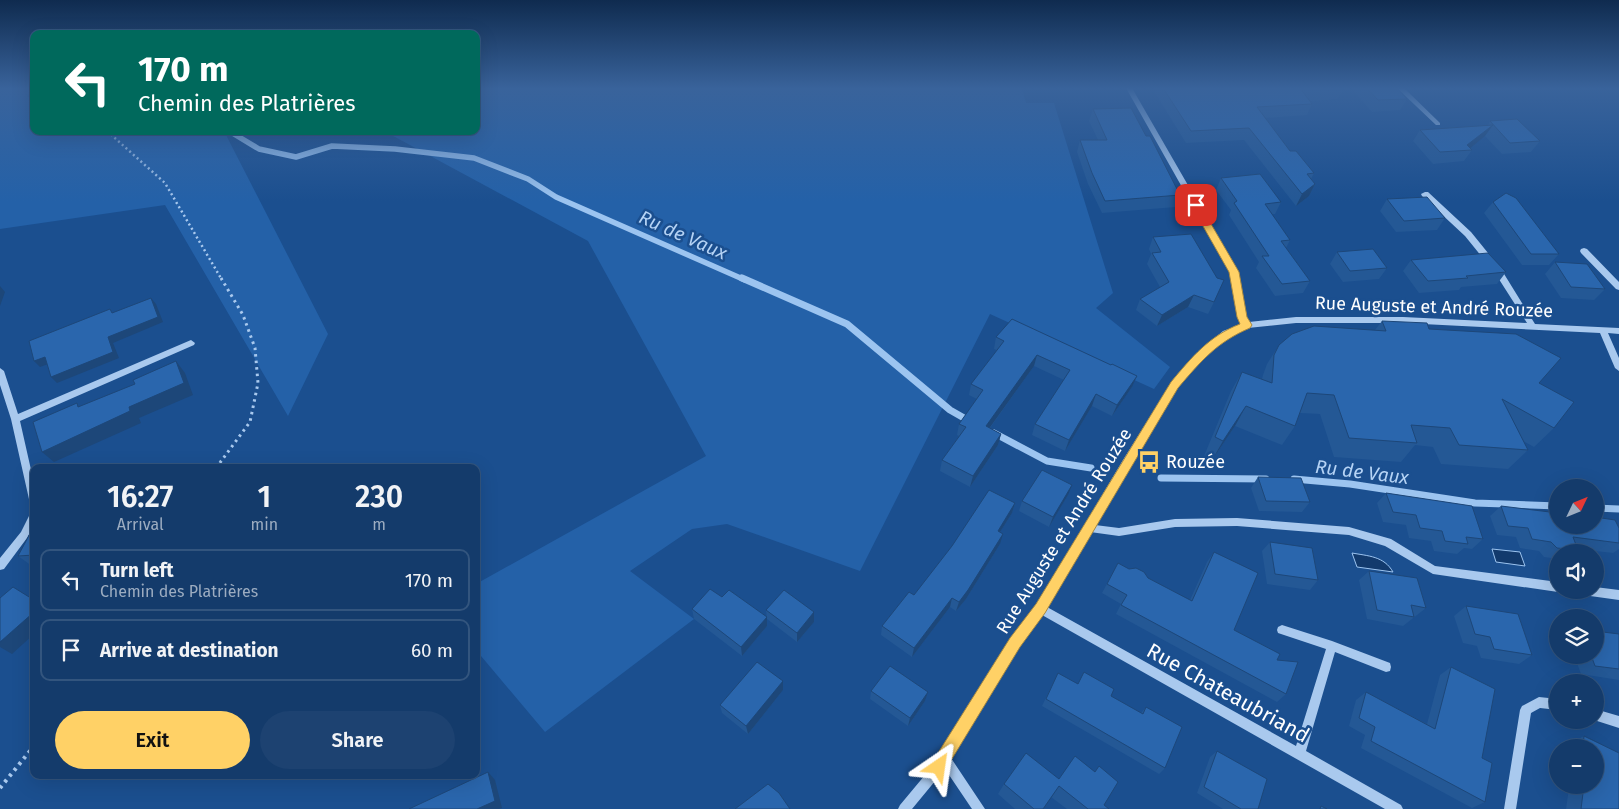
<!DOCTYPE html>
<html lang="en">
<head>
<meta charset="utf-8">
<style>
  :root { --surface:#143b6b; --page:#1d4271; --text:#f1f3f6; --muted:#9dadc1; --line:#33557e; --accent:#ffd166 }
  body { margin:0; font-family:"Fira Sans",sans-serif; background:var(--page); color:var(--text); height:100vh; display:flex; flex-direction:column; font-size:19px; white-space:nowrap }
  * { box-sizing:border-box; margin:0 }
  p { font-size:16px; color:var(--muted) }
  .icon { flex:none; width:28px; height:28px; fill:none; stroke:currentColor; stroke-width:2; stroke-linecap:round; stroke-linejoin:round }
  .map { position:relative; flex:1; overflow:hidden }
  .sheet { position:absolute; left:30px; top:464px; width:450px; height:315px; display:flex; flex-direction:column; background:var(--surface); border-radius:10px; box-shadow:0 5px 20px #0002,0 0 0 1px var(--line) }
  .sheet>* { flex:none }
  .hud { position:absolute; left:30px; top:30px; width:450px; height:105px; border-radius:10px; box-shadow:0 5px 20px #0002,0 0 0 1px var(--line); background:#00695c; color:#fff; overflow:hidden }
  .needle { width:32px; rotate:47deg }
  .buttons { position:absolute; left:1549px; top:479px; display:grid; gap:10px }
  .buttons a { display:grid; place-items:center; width:55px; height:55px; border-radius:50%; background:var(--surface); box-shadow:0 5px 20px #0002,0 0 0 1px var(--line); font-size:25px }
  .pin { position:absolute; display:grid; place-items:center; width:42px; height:42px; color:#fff; margin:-21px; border-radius:10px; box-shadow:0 2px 8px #0006 }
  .me { position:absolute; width:55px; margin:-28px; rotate:32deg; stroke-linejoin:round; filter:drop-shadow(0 0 4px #0008) }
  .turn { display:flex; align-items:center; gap:18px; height:105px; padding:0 25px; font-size:22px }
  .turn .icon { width:65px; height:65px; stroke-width:2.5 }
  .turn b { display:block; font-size:35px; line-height:42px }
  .eta { display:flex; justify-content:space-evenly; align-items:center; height:85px; text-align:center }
  .eta b { font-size:30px; font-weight:600; line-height:35px }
  .action { display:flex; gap:10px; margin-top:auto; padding:10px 25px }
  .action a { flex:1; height:58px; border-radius:30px; background:var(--accent); color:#111; font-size:20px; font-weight:600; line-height:58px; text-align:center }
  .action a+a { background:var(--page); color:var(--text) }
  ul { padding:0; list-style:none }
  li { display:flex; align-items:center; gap:15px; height:62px; margin:0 10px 8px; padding:0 15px; border:2px solid var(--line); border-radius:10px }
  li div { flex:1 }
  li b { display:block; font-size:19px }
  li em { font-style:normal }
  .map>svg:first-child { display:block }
</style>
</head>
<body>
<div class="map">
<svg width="1619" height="809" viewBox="0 0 1619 809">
  <rect width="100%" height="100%" fill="#1b4f8f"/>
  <path fill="#2461a8" d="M 0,88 L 32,88 L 27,97 L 34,97 L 34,131 L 224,131 L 328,334 L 288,416 L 165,205 L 0,229 Z
    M 476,88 L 1022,88 L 1026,103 L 1054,103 L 1113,293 L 1096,308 L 1170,367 L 1154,389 L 990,314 L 860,571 L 727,524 L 692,529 L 630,571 L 694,619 L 545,732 L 476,650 L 476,584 L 706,456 L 588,241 L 384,131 L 476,131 Z"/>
  <path fill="#123a6d" stroke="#9cc4f0" d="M 1492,549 L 1520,552 L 1525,566 L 1496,562 Z
    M 1352,553 C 1368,556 1384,556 1393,572 L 1357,567 Z"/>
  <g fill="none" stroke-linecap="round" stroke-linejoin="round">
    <path stroke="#9cc4f0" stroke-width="5.5" d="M 229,131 L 259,149 L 296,157 L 332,146 L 395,149 L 474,158 L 528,179 L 556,197 L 745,280"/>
    <path stroke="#9cc4f0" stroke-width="7" d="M 742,278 L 847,324 L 950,410 L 971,422
      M 994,433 L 1047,461 L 1091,468
      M 1161,478 L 1266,479
      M 1294,479 L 1350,484 L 1475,503 L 1558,506
      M 1595,508 L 1619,509"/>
    <path stroke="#a9c9ee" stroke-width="2.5" stroke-dasharray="2 3" stroke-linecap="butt" d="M 107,131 L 165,183 L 222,280"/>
    <path stroke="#a9c9ee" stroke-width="3" stroke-dasharray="2.5 4" stroke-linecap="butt" d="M 216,468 L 250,422 L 258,383 L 255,348 L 243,315 L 221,278"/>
    <path stroke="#a9c9ee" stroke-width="4" stroke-dasharray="3 4.5" stroke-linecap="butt" d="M 0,788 L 34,746"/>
    <path fill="#a9c9ee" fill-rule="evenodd" d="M 1126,88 L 1132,88 L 1238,272 L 1246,317 L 1249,322 L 1296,317 L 1403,317 L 1527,323 L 1495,273 L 1465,236 L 1422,196 L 1421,194 L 1425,192 L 1428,192 L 1471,232 L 1501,269 L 1535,324 L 1619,328 L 1619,334 L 1608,333 L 1619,358 L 1619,371 L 1615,368 L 1600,333 L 1403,323 L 1296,323 L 1248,328 L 1229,335 L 1201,359 L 1177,387 L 1095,525 L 1119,528 L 1175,519 L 1237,518 L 1349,527 L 1391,539 L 1435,566 L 1558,582 L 1558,590 L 1562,590 L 1558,592 L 1433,574 L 1385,546 L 1349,535 L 1237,526 L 1175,527 L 1119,536 L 1090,532 L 1047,607 L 1296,746 L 1326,649 L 1278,633 L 1277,630 L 1278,627 L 1282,625 L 1332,641 L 1390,663 L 1391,667 L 1390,671 L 1386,672 L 1335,652 L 1306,751 L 1401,805 L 1403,809 L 1385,809 L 1042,615 L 1019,647 L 951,758 L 985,809 L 972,809 L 945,769 L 912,809 L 898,809 L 900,805 L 935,763 L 1011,639 L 1036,606 L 1123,460 L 1171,383 L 1195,355 L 1223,331 L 1242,324 L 1238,317 L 1230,272 Z
      M 1397,88 L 1404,88 L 1440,123 L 1440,125 L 1436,125 Z
      M 1584,248 L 1587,249 L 1619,282 L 1619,290 L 1616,289 L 1581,253 L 1580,251 L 1581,249 Z
      M 191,340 L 195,343 L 194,345 L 20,421 L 34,483 L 34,509 L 31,508 L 11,419 L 0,385 L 0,368 L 4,371 L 18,414 Z
      M 34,511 L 34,525 L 27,538 L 4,569 L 0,570 L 0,558 L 21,532 L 31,512 Z
      M 1595,587 L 1619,590 L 1619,600 L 1583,595 L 1579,593 L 1578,590 L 1595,590 Z
      M 1539,697 L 1558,699 L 1558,710 L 1540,708 L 1531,713 L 1516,809 L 1504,809 L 1520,710 L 1522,706 Z
      M 1595,709 L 1619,716 L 1619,728 L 1594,720 L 1595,720 Z"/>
  </g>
  <path fill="#245895" d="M 1152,88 L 1344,88 L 1338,99 L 1310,101 L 1312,104 L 1307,115 L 1265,118 L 1290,151 L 1314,173 L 1311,179 L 1315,184 L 1309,196 L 1296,206 L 1244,140 L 1186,143 Z
    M 1356,88 L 1397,88 L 1407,99 L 1400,110 L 1372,112 L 1354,92 Z
    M 1093,109 L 1146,136 L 1180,195 L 1176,207 L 1102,213 L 1088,184 L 1077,152 L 1080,140 L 1098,140 L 1089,121 Z
    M 1490,121 L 1540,141 L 1531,152 L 1502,154 L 1485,136 L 1470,148 L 1472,150 L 1464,161 L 1433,164 L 1413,141 L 1420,130 L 1488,125 Z
    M 1221,178 L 1281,202 L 1275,214 L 1272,214 L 1290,240 L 1286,248 L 1310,281 L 1303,293 L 1275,296 L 1256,268 L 1259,262 L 1229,215 L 1231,210 L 1216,190 Z
    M 1387,199 L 1445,218 L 1437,230 L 1396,232 L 1380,211 Z
    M 1493,202 L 1559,254 L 1549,265 L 1522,265 L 1484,213 Z
    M 1153,237 L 1214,302 L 1208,314 L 1188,307 L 1157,326 L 1136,310 L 1140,299 L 1160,287 L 1147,264 L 1151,254 L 1149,249 Z
    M 1337,252 L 1387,268 L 1379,279 L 1343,282 L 1330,264 Z
    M 1411,260 L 1506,272 L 1497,284 L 1461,287 L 1459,290 L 1419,293 L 1403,271 Z
    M 1555,262 L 1605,289 L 1594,300 L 1561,298 L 1545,274 Z
    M 1382,321 L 1429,329 L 1539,383 L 1554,428 L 1534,447 L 1523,441 L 1528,450 L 1508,469 L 1441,464 L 1433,447 L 1415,445 L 1401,462 L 1334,457 L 1320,414 L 1300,413 L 1295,426 L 1282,445 L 1235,426 L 1212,460 L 1204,456 L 1231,391 L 1242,372 L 1262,379 L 1263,375 L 1267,364 L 1279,345 L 1375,330 Z
    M 996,337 L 1132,387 L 1112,416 L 1092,406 L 1065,451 L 1032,435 L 1035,424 L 1064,380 L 1034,366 L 990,428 L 1001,434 L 998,445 L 970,487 L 940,471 L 942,460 L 959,436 L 957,435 L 959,424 L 977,399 L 969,395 L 971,384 L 997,350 L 994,349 Z
    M 1258,477 L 1310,502 L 1302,512 L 1259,511 L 1251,488 Z
    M 1386,493 L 1483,539 L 1472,549 L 1464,548 L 1457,554 L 1434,551 L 1431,541 L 1409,538 L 1406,525 L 1383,522 L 1377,503 Z
    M 1068,495 L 1049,527 L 1019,511 L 1022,501 Z
    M 1015,503 L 1012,513 L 1000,532 L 1000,544 L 966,599 L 956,611 L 950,607 L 912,657 L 881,635 L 882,626 L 914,595 Z
    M 1501,506 L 1619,528 L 1619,549 L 1613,553 L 1578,549 L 1578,550 L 1575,552 L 1558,552 L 1558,559 L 1544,557 L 1539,551 L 1520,548 L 1516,537 L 1497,535 L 1490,516 Z
    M 34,526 L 34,566 L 32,566 L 18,556 Z
    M 1270,542 L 1318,580 L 1310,590 L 1267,584 L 1262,551 Z
    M 1214,552 L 1234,630 L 1277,660 L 1286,694 L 1277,702 L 1116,614 L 1121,604 L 1102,593 L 1118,563 L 1190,600 L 1207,562 Z
    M 1369,571 L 1426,608 L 1403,626 L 1367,619 L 1359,580 Z
    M 722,597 L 767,617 L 767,626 L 742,656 L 694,619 L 692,609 Z
    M 1466,606 L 1532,655 L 1519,664 L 1481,658 L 1477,646 L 1463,643 L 1454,616 Z
    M 766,610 L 814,622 L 797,642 L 767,619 Z
    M 1619,634 L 1619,680 L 1581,674 L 1574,655 L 1595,655 Z
    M 1451,667 L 1482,758 L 1485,802 L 1472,808 L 1361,748 L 1365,735 L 1349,726 L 1356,700 L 1366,692 L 1427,724 L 1440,675 Z
    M 1054,681 L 1078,684 L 1111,696 L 1141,713 L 1146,707 L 1165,768 L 1159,774 L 1042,706 Z
    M 783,690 L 748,734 L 722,713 L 720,705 Z
    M 871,691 L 928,692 L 925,701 L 908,726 L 870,699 Z
    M 1584,736 L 1619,753 L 1619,809 L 1566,809 L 1569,788 L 1563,785 L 1595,785 L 1595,748 L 1569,748 L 1569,744 Z
    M 1217,751 L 1258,809 L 1223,809 L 1197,793 L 1210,757 Z
    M 1099,766 L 1104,805 L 1109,809 L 1067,809 L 1051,797 L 1043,809 L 1015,809 L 998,794 L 1004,784 L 1059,779 L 1095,772 Z"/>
  <path fill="#1d4779" d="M 1493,125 L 1485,136 L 1468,150 L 1467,145 Z
    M 1315,184 L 1309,196 L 1296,206 L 1302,194 Z
    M 0,286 L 5,292 L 0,306 Z
    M 1194,295 L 1188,307 L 1157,326 L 1162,315 Z
    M 151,298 L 156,304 L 163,322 L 113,343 L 119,358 L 57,383 L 51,377 L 108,337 Z
    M 1037,355 L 1034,366 L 983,437 L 986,426 Z
    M 45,357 L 51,363 L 40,367 L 34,361 Z
    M 176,361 L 185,373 L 193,395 L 139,418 L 141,423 L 54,462 L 42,452 L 129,407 Z
    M 1137,376 L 1132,387 L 1112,416 L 1117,405 Z
    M 1096,394 L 1092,406 L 1065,451 L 1069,440 Z
    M 1246,406 L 1235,426 L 1212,460 L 1223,441 Z
    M 1001,434 L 998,445 L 970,487 L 973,476 Z
    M 1072,485 L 1068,495 L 1049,527 L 1053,517 Z
    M 1015,503 L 1012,513 L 995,540 L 998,531 Z
    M 1003,534 L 1000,544 L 966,599 L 956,611 L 959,602 Z
    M 952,598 L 950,607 L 912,657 L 914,648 Z
    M 34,612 L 34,634 L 12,654 L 0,647 L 0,642 Z
    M 814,612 L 814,622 L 797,642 L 797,633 Z
    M 767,617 L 767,626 L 742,656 L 741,647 Z
    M 783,681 L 783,690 L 748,734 L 746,726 Z
    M 928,692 L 925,701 L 908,726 L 910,718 Z
    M 488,772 L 495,780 L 502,808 L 499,809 L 477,809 Z"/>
  <path fill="#2a66ad" stroke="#1d4779" d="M 1163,88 L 1300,88 L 1312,104 L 1257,107 L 1290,151 L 1296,151 L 1314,173 L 1307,174 L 1315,184 L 1302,194 L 1249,128 L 1191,131 Z
    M 1367,88 L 1397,88 L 1407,99 L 1378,100 Z
    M 1131,108 L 1146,136 L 1150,136 L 1180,195 L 1105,201 L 1092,173 L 1080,140 L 1107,140 L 1093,109 Z
    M 1517,119 L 1540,141 L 1510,143 L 1490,121 Z
    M 1493,125 L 1467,145 L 1472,150 L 1440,152 L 1420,130 Z
    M 1260,174 L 1281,202 L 1265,204 L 1290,240 L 1281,241 L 1310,281 L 1282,284 L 1262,256 L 1269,256 L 1234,203 L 1237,201 L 1221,178 Z
    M 1506,193 L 1516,198 L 1559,254 L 1531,254 L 1493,202 Z
    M 1427,197 L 1445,218 L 1404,221 L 1387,199 Z
    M 1191,234 L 1217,278 L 1224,280 L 1214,302 L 1194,295 L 1162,315 L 1140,299 L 1169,282 L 1152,253 L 1161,252 L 1153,237 Z
    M 1373,249 L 1387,268 L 1350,271 L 1337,252 Z
    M 1488,253 L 1506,272 L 1466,276 L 1468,278 L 1428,281 L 1411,260 Z
    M 1555,262 L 1587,264 L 1605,289 L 1571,287 Z
    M 151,298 L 158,317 L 108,337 L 113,352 L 51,377 L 45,357 L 34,361 L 29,341 L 110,309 L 112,313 Z
    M 1012,319 L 1111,365 L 1112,364 L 1137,376 L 1117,405 L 1096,394 L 1069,440 L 1035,424 L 1070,370 L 1037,355 L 986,426 L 1001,434 L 973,476 L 942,460 L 966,427 L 959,424 L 983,390 L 971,384 L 1004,341 L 996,337 Z
    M 1382,321 L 1427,323 L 1429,329 L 1516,334 L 1561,358 L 1539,383 L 1574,402 L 1554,428 L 1502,399 L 1528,450 L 1459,445 L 1450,428 L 1411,425 L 1417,443 L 1349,438 L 1334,395 L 1307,393 L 1295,426 L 1246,406 L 1223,441 L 1215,437 L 1242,372 L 1272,383 L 1274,355 L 1279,345 L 1292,334 L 1314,326 L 1386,331 Z
    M 176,361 L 184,383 L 129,407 L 130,411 L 42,452 L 33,422 L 77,403 L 78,407 L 135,384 L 133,380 Z
    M 1042,470 L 1072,485 L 1053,517 L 1022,501 Z
    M 1258,477 L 1301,478 L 1310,502 L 1266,501 Z
    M 989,490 L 1015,503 L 998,531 L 1003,534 L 968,590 L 959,602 L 952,598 L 914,648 L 882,626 L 909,592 L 914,595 L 952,546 Z
    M 1386,493 L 1472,506 L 1483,539 L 1466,537 L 1468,544 L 1445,541 L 1442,531 L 1420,528 L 1416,515 L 1393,512 Z
    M 1501,506 L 1558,513 L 1558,525 L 1595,525 L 1595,517 L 1615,520 L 1619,528 L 1619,543 L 1573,537 L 1578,550 L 1557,548 L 1551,542 L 1532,539 L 1528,528 L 1508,526 Z
    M 34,526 L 34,555 L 18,556 Z
    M 1270,542 L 1312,548 L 1318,580 L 1275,574 Z
    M 1214,552 L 1258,573 L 1234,630 L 1280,654 L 1277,660 L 1298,662 L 1286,694 L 1121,605 L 1127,595 L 1107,584 L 1118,563 L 1129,569 L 1136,568 L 1144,572 L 1148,578 L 1192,601 Z
    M 1369,571 L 1417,578 L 1426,608 L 1411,605 L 1414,617 L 1377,610 Z
    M 13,587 L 34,600 L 34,612 L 0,642 L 0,598 Z
    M 710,589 L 722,597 L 729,590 L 767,617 L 741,647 L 692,609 Z
    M 784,590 L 814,612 L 797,633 L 766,610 Z
    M 1466,606 L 1518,614 L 1532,655 L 1494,649 L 1490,637 L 1475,634 Z
    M 1595,631 L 1619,634 L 1619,669 L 1595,666 L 1591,655 L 1595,655 Z
    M 757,662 L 783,681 L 746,726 L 720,705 Z
    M 890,666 L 928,692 L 910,718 L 871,691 Z
    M 1451,667 L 1495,689 L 1482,758 L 1492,763 L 1485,802 L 1371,741 L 1375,727 L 1359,718 L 1366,692 L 1435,729 Z
    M 1084,672 L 1114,689 L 1111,696 L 1143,714 L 1146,707 L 1182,727 L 1165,768 L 1046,699 L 1058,673 L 1078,684 Z
    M 1584,736 L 1619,753 L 1619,809 L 1581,809 L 1584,785 L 1595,785 L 1595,748 L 1583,748 Z
    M 1217,751 L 1267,779 L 1258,809 L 1241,809 L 1204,787 Z
    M 1026,753 L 1059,779 L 1075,756 L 1095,772 L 1099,766 L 1118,782 L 1104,805 L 1109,809 L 1088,809 L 1059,786 L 1043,809 L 1034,809 L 1004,784 Z
    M 488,772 L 495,801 L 477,809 L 409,809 Z
    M 768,784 L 779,793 L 790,809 L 735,809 Z
    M 1321,806 L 1327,809 L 1320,809 Z"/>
  <linearGradient id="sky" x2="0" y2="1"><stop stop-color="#0f2b4f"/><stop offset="0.44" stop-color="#39639b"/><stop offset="1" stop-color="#39639b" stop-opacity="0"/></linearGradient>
  <rect width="1619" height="201" fill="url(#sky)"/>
  <path fill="#ffd166" stroke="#a68842" d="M 1196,202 L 1200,205 L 1239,272 L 1247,317 L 1252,325 L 1250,328 C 1217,342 1201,361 1178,388 L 1045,613 L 1020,647 L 944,772 L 939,774 L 933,772 L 931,767 L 933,761 L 1010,638 L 1036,604 L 1171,382 C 1192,357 1209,336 1240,324 L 1237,317 L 1229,272 L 1191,205 Z"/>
  <defs>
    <symbol id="bus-bare" viewBox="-9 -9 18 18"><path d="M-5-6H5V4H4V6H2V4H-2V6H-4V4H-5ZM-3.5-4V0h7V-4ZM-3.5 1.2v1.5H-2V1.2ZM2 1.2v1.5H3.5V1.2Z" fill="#ffd166" stroke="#1b4f8f" stroke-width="2.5" paint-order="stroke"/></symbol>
  </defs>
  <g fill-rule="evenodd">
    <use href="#bus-bare" x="1133" y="446" width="32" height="32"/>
  </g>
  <g text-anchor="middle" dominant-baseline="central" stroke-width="5" stroke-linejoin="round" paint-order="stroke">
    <g font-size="18" fill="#fff" stroke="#1b4f8f">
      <text transform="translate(1434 307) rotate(2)">Rue Auguste et André Rouzée</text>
      <text transform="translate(1064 531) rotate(-58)">Rue Auguste et André Rouzée</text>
    </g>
    <g font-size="18" fill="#fff" stroke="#1b4f8f" text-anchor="start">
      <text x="1166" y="462">Rouzée</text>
    </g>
    <g font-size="19" font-style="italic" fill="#b5d3f5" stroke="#1b4f8f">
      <text transform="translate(683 235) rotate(24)">Ru de Vaux</text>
      <text transform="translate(1362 472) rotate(7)">Ru de Vaux</text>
    </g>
    <g font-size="21" fill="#fff" stroke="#1b4f8f">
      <text transform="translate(1228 693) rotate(29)">Rue Chateaubriand</text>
    </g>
  </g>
</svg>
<div class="buttons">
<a><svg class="needle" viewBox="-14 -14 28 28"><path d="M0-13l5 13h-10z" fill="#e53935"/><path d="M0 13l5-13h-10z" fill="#9dadc1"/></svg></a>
<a><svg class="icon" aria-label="sound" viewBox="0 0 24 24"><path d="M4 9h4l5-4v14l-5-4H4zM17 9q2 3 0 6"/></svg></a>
<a><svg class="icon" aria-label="layers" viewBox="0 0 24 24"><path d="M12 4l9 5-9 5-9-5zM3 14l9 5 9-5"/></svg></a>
<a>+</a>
<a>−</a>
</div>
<div class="pin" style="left:1196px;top:205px;background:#d93025"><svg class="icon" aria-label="arrive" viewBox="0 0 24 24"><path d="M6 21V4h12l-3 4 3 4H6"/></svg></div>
<svg class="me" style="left:939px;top:767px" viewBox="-20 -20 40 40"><path d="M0-17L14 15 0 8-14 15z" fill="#ffd166" stroke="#fff" stroke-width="4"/></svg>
<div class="hud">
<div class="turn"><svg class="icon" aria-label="left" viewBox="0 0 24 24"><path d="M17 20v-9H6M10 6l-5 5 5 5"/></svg><div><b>170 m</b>Chemin des Platrières</div></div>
</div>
<section class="sheet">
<div class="eta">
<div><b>16:27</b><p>Arrival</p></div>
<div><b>1</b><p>min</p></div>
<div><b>230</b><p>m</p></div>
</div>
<ul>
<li><svg class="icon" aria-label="left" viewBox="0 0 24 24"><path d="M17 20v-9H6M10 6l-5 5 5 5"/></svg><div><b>Turn left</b><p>Chemin des Platrières</p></div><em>170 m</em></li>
<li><svg class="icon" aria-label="arrive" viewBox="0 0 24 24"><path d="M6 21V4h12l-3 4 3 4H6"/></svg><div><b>Arrive at destination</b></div><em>60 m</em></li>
</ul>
<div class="action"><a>Exit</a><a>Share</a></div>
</section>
</div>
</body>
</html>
